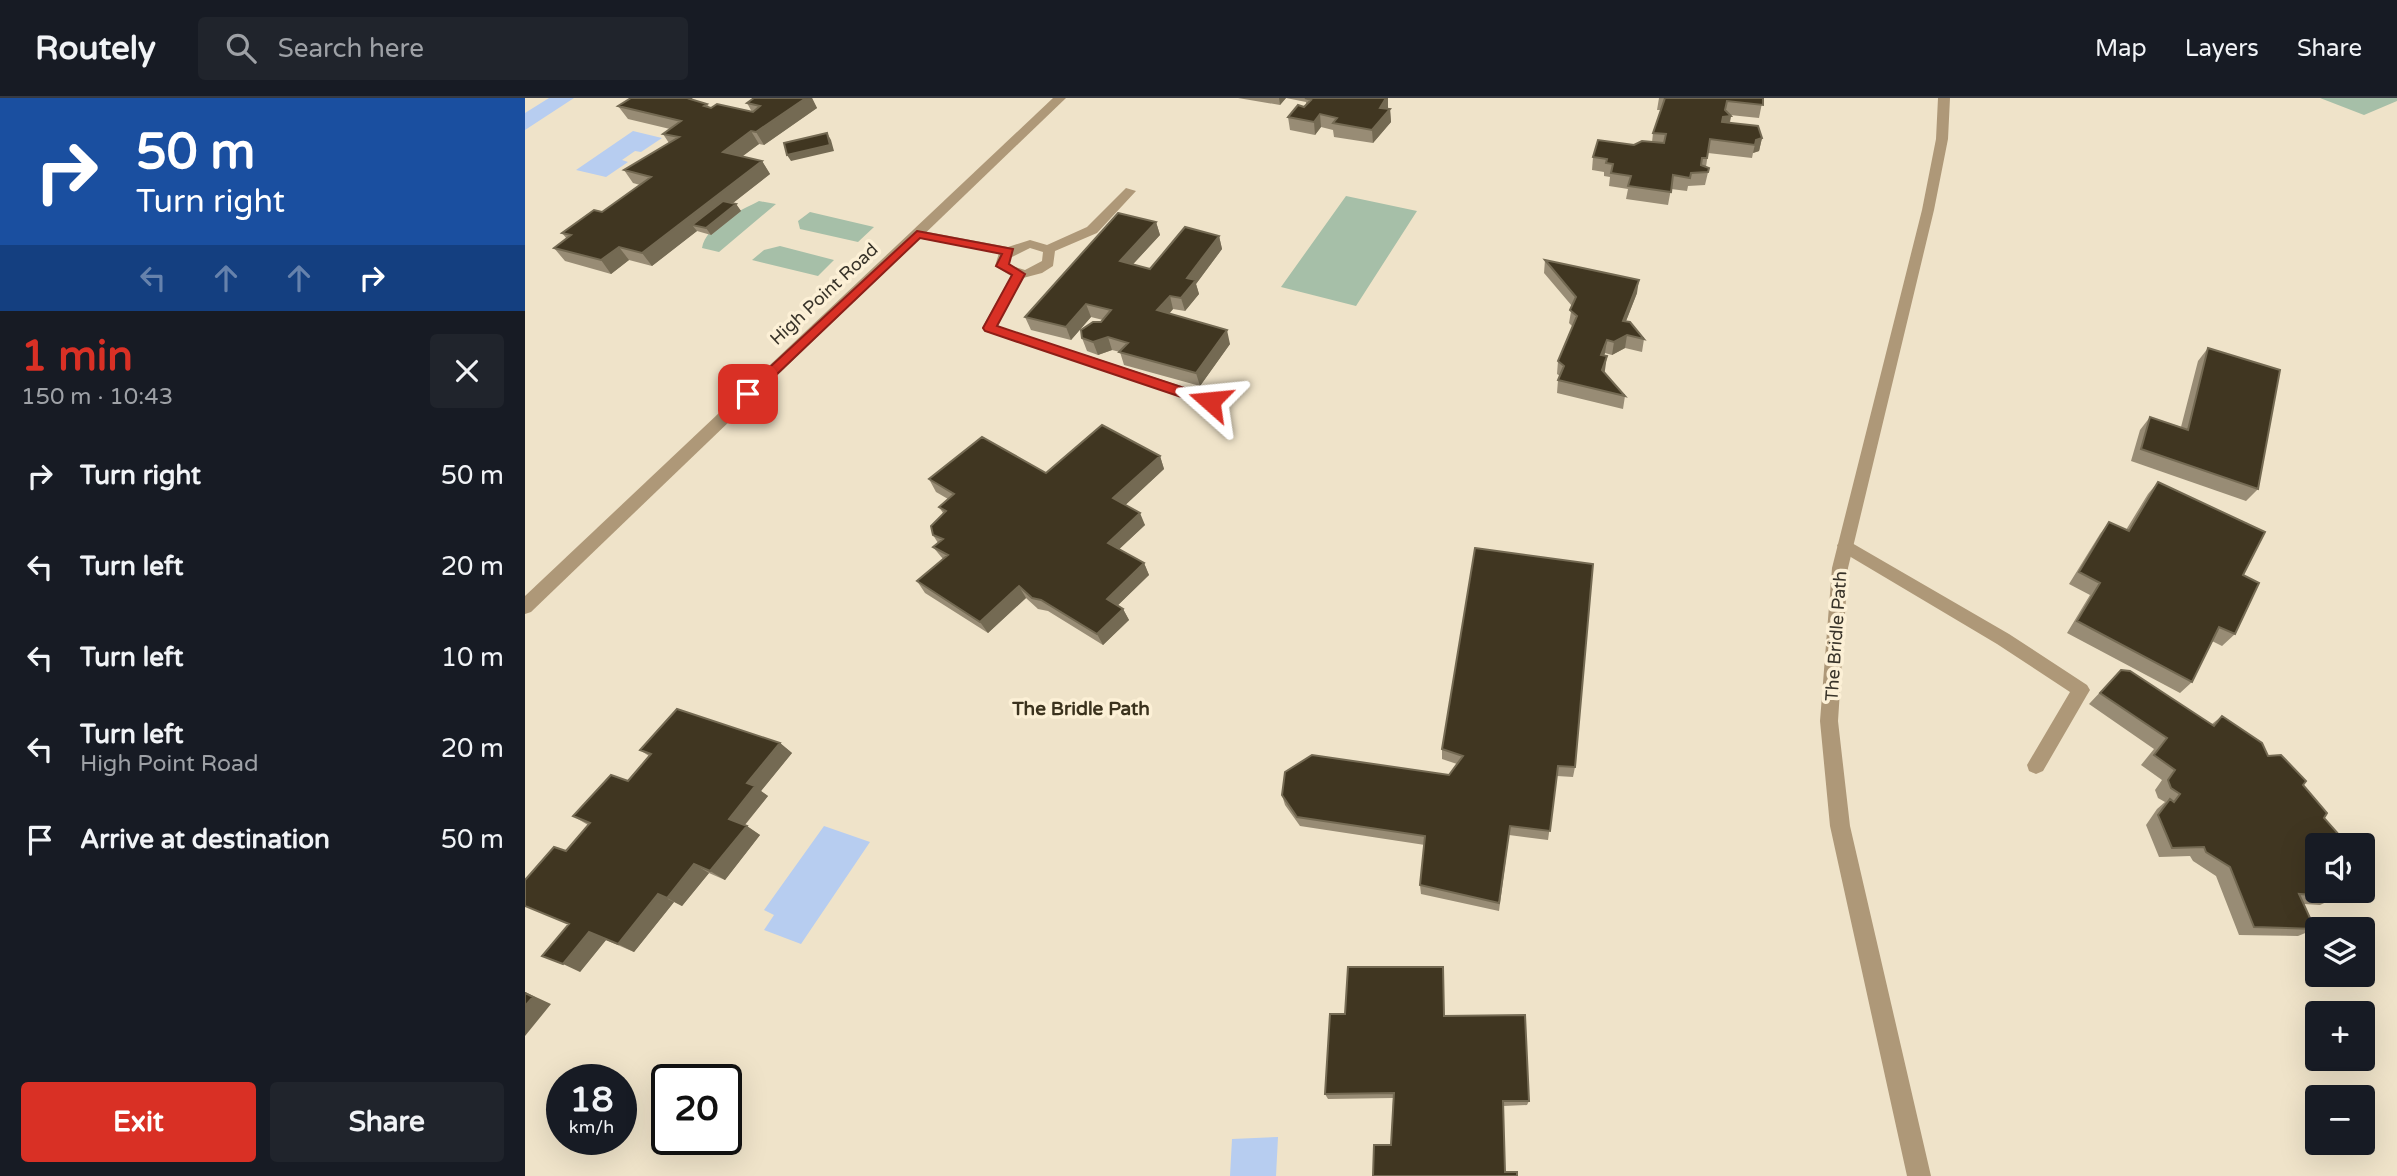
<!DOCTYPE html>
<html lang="en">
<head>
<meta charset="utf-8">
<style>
  :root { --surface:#171b24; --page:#20242c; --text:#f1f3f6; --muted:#9ea1a6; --line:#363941; --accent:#d93025 }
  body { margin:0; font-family:"Varela Round",sans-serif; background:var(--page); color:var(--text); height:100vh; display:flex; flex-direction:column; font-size:26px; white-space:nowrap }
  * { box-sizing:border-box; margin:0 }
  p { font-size:23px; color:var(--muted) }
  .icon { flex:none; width:38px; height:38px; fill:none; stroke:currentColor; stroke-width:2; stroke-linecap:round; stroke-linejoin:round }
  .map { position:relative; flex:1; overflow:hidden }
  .panel { display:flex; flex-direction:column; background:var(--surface); width:525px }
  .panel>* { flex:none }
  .hud { background:#1a4fa0; color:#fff; overflow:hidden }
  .fabs { position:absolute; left:1780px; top:735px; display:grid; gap:14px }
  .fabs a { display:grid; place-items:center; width:70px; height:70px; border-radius:7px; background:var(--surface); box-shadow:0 7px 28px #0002; font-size:35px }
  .speed { position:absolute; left:21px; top:966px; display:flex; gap:14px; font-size:35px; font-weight:700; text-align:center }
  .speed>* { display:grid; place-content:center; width:91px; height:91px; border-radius:50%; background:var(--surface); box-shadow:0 7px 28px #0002; line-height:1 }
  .speed small { font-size:18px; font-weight:400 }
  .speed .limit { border:4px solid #111; border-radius:10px; background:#fff; color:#111 }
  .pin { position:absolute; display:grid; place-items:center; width:60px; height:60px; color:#fff; margin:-30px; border-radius:14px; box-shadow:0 4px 10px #0006 }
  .me { position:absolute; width:77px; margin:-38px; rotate:288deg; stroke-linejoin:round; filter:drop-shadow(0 0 5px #0008) }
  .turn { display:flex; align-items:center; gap:24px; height:147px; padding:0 21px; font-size:32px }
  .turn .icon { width:91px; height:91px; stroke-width:2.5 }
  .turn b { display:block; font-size:49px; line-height:60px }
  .lanes { display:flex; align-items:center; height:66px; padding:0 21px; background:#0003; justify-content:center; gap:35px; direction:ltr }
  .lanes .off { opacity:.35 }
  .round { display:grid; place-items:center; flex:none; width:74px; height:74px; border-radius:7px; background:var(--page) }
  .head { display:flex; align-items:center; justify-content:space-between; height:119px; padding:0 21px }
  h1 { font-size:42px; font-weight:700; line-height:52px; color:var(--accent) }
  .primary-button { display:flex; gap:14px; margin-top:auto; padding:14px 21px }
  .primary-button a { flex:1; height:80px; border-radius:7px; background:var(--accent); color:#fff; font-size:28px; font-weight:700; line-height:80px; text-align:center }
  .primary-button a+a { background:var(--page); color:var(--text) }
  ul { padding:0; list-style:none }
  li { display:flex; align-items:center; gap:21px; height:91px; padding:0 21px }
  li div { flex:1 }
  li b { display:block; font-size:26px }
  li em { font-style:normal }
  header { display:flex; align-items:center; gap:42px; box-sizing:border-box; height:98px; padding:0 35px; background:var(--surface); border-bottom:2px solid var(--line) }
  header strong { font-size:33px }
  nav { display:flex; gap:38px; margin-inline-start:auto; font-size:24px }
  .search { width:490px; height:63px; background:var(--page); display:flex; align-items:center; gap:18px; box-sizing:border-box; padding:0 24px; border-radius:7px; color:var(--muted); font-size:26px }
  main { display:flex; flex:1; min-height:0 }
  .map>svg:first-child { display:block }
</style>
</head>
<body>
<header>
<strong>Routely</strong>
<div class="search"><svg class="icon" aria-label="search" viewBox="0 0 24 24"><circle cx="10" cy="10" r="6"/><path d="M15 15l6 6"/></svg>Search here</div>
<nav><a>Map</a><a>Layers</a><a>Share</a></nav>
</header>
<main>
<section class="panel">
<div class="hud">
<div class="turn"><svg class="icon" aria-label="right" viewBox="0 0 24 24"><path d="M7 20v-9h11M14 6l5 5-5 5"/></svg><div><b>50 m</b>Turn right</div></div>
<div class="lanes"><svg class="icon off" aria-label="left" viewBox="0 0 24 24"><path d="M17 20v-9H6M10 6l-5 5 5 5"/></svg><svg class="icon off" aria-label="ahead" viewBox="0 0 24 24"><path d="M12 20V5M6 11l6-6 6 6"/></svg><svg class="icon off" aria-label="ahead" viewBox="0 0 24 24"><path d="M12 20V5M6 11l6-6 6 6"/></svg><svg class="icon" aria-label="right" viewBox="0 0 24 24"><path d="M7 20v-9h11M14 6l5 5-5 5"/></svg></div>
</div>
<div class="head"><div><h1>1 min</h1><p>150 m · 10:43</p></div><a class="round"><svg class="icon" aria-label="close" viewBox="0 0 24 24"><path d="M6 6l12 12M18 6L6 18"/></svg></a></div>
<ul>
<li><svg class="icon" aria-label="right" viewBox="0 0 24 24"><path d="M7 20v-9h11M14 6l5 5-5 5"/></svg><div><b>Turn right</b></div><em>50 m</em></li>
<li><svg class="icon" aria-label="left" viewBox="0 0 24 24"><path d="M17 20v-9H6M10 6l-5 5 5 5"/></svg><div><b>Turn left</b></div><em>20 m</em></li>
<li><svg class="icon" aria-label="left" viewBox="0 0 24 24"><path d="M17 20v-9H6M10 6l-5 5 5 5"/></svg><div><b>Turn left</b></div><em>10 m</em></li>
<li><svg class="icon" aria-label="left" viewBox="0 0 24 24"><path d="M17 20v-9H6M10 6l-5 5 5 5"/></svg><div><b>Turn left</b><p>High Point Road</p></div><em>20 m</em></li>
<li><svg class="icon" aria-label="arrive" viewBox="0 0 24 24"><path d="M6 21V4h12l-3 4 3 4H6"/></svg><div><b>Arrive at destination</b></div><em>50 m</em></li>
</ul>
<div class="primary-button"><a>Exit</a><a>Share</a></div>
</section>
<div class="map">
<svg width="1872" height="1078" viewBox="0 0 1872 1078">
  <rect width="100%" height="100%" fill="#efe3c9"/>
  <path fill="#a6bfa8" d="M 1795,0 L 1872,0 L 1872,3 L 1839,17 Z
    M 821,98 L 892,113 L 831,208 L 756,189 Z
    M 234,103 L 251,106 L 194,154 L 177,150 C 181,127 215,113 234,103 Z
    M 285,114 L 349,129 L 333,144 L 275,131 L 273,123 Z
    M 255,148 L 309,162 L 293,178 L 227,162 L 239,152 Z"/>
  <path fill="#b7cdf0" d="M 24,0 L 49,0 L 0,32 L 0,15 Z
    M 108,33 L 137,40 L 116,54 L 110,53 L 97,62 L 103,64 L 81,79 L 51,72 Z
    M 299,728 L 345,744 L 276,846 L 239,832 L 249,817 L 239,812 Z
    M 753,1039 L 751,1078 L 705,1078 L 707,1041 Z"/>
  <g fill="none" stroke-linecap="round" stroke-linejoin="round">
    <path fill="#ae9878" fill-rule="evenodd" d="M 601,90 L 611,93 L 572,135 L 530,153 L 528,168 L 517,175 L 498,180 L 472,228 L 690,299 L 690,307 L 680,307 L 459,233 L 457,230 L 486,178 L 470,168 L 474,155 L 392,140 L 386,136 L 392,132 L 483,149 L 505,142 L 522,147 L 562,129 ZM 505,150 L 518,154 L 517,163 L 500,172 L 484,167 L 485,160 Z
      M 1320,441 L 1484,536 L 1562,587 L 1565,592 L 1562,597 L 1518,673 L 1511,676 L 1504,673 L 1502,667 L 1545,594 L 1472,546 L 1314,452 L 1312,447 Z"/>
    <path fill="#ae9878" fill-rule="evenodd" d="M 528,0 L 541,0 L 6,514 L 0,516 L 0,498 Z"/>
    <path fill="#ae9878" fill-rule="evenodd" d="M 1413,0 L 1425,0 L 1423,41 L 1409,112 L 1323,470 L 1313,623 L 1325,728 L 1406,1078 L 1382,1078 L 1305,728 L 1295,623 L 1307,470 L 1397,112 L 1411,41 Z"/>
  </g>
  <path fill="#988c75" d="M 229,0 L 287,0 L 292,10 L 239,47 L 234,46 L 217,58 L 237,63 L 245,76 L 208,105 L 211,106 L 216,113 L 186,137 L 172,133 L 127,168 L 104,162 L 86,176 L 40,163 L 29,150 L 42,141 L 37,135 L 77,114 L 115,87 L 108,85 L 99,72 L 144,45 L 138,36 L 145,31 L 103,21 L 93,8 L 174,4 L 182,6 L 185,10 L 227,14 L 222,5 Z
    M 713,0 L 863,0 L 863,11 L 865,11 L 866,24 L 848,45 L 809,39 L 808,32 L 796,29 L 790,37 L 765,32 L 763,19 L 779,9 L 781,7 L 781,4 L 761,0 L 755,7 Z
    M 1134,0 L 1238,0 L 1234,20 L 1205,17 L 1206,18 L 1205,25 L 1237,40 L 1234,53 L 1228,55 L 1227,60 L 1183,55 L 1181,69 L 1184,70 L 1180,87 L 1163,88 L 1162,93 L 1146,91 L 1143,107 L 1101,101 L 1103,91 L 1084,88 L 1085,79 L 1079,78 L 1079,74 L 1067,72 L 1068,59 L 1109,47 L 1127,44 L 1128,35 L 1136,12 L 1132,12 Z
    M 631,124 L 635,137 L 608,166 L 625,171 L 694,138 L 697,151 L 671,186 L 674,196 L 660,213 L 648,211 L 644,216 L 705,246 L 675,288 L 599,267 L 595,254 L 587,252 L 573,257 L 562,253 L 557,240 L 578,222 L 566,219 L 546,242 L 506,232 L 500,219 Z
    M 1020,162 L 1112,195 L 1101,223 L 1119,241 L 1117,254 L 1100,250 L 1087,257 L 1080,255 L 1079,258 L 1080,272 L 1079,275 L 1100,298 L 1098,311 L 1032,295 L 1033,282 L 1035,278 L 1032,276 L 1033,263 L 1048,229 L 1044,225 L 1047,208 L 1019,175 Z
    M 1683,250 L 1733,391 L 1721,403 L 1606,363 L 1615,332 L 1625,319 L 1656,329 L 1673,263 Z
    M 635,358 L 639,371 L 600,407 L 620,427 L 594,451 L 619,465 L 624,477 L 593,507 L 598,511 L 604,522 L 578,547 L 523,513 L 513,511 L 501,500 L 463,535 L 400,495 L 392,483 L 418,461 L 408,449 L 413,445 L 408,437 L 418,415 L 414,409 L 423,401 L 411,394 L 404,381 L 521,375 Z
    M 1633,384 L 1718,477 L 1710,536 L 1697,548 L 1687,543 L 1667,584 L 1655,595 L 1542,535 L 1565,497 L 1544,486 L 1575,436 L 1584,424 L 1601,432 L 1623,396 Z
    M 1596,572 L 1687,626 L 1697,618 L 1778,687 L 1799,720 L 1812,799 L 1795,807 L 1779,806 L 1790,831 L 1773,838 L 1714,837 L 1691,778 L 1668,763 L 1665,758 L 1634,759 L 1621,727 L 1632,711 L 1640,704 L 1633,700 L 1630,692 L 1637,682 L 1616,667 L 1629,651 L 1564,606 Z
    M 255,645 L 267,655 L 236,693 L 243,698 L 220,727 L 235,737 L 200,782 L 184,775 L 157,808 L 149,804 L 109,854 L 81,842 L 55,874 L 44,826 L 0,808 L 0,782 L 41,753 L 63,727 L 48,718 L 103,683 L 124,658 L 115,652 Z
    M 917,651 L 1050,669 L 1048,679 L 1032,678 L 1023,742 L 984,737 L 974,813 L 896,796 L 895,787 L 900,747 L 775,728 L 760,707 L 757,697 L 924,677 L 932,666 L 917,661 Z
    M 919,918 L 1004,1003 L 1002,1007 L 978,1008 L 980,1074 L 992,1078 L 866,1047 L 868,1000 L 803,1001 L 800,996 Z"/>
  <path fill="#746a53" d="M 281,0 L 287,0 L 292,10 L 239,47 L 231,34 Z
    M 754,0 L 761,0 L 755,7 Z
    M 861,0 L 863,0 L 863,10 L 858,20 L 865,11 L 866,24 L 848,45 L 847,32 L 855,10 Z
    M 795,16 L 796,29 L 790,37 L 789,24 Z
    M 1206,18 L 1203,31 L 1195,32 L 1198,19 Z
    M 226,33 L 234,46 L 206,67 L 198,54 Z
    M 302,35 L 306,42 L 309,53 L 266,63 L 262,57 Z
    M 1237,40 L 1234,53 L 1228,55 L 1231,42 Z
    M 237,63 L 245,76 L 177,129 L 167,127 L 172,133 L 127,168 L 117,155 Z
    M 211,106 L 216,113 L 186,137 L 181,130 Z
    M 631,124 L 635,137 L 599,176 L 595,163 Z
    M 694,138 L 697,151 L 671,186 L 674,196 L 660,213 L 656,200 L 662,180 Z
    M 94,149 L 104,162 L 86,176 L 76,162 Z
    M 1114,182 L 1112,195 L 1096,236 L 1098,223 Z
    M 645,198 L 648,211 L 636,225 L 632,212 Z
    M 561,206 L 566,219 L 546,242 L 541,229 Z
    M 702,232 L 705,246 L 675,288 L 671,275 Z
    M 1102,237 L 1100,250 L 1087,257 L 1089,244 Z
    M 583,239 L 587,252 L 573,257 L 568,244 Z
    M 1082,242 L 1080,255 L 1074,270 L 1076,257 Z
    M 1082,258 L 1080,272 L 1075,285 L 1077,272 Z
    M 635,358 L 639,371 L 594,413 L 588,400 Z
    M 615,415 L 620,427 L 588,457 L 583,445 Z
    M 619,465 L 624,477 L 588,512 L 582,501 Z
    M 494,488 L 501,500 L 463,535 L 455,524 Z
    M 598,511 L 604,522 L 578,547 L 572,536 Z
    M 255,645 L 267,655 L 236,693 L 243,698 L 217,730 L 204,721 L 222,685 Z
    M 222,728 L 235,737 L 200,782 L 185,773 Z
    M 169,766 L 184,775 L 157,808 L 142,800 Z
    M 133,796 L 149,804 L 109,854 L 93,846 Z
    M 64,834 L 81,842 L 55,874 L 38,866 Z
    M 0,894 L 26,906 L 0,938 Z"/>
  <path fill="#403621" stroke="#746a53" stroke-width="2" d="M 106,0 L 167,0 L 165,1 L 182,6 L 179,8 L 186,10 L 192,6 L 228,14 L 235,8 L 222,5 L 229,0 L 281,0 L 231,34 L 226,33 L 198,54 L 237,63 L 117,155 L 94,149 L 76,162 L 29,150 L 46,137 L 37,135 L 69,112 L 77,114 L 126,79 L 99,72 L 154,39 L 138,36 L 156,23 L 93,8 Z
    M 780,0 L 861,0 L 855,10 L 865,11 L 847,32 L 808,25 L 812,20 L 795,16 L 789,24 L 763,19 L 773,7 L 779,9 L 786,2 Z
    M 1140,0 L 1238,0 L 1238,7 L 1202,3 L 1200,12 L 1206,18 L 1198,19 L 1197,24 L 1233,28 L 1237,40 L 1231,42 L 1230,47 L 1185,41 L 1182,60 L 1177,60 L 1176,67 L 1184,70 L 1183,74 L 1166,75 L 1165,80 L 1148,77 L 1146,94 L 1103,88 L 1106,78 L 1086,75 L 1088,66 L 1081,65 L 1082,61 L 1068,59 L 1073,42 L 1109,47 L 1117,43 L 1139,45 L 1141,36 L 1128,35 Z
    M 302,35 L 305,47 L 262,57 L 259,45 Z
    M 198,103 L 211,106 L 181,130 L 167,127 Z
    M 593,115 L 631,124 L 595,163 L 625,171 L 660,129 L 694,138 L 662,180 L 671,182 L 656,200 L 645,198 L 632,212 L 702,232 L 671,275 L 594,254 L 603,245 L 583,239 L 568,244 L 557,240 L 556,232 L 568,224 L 576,224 L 586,212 L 561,206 L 541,229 L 500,219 Z
    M 1020,162 L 1114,182 L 1098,223 L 1105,224 L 1119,241 L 1102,237 L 1089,244 L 1082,242 L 1076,257 L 1082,258 L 1077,272 L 1100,298 L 1033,282 L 1039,268 L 1033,263 L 1052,218 L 1045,212 L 1051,199 Z
    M 1683,250 L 1755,272 L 1733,391 L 1616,351 L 1625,319 L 1663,332 Z
    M 577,327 L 635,358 L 588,400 L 615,415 L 583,445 L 619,465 L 582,501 L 598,511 L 572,536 L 516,502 L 507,500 L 494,488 L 455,524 L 392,483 L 423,457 L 408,449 L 418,441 L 408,437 L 406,428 L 421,413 L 414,409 L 429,396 L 404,381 L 457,339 L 521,375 Z
    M 1633,384 L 1740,434 L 1718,477 L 1734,485 L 1710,536 L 1694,529 L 1667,584 L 1552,523 L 1575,485 L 1554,474 L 1584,424 L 1604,433 Z
    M 950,450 L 1068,466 L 1050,669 L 1033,668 L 1025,733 L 985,728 L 974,805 L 895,787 L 900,738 L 772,719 L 757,697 L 760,674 L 787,657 L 924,677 L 938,658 L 917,651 Z
    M 1596,572 L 1605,573 L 1689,628 L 1697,618 L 1737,645 L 1743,658 L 1756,657 L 1781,683 L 1778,687 L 1802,715 L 1799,720 L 1823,747 L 1792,747 L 1792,793 L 1816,793 L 1812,799 L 1774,796 L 1790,831 L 1729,829 L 1705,769 L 1681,754 L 1679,749 L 1647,750 L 1633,717 L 1645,701 L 1649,704 L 1655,696 L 1646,690 L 1643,682 L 1650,672 L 1629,657 L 1642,640 L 1575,595 Z
    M 152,611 L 255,645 L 222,685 L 230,688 L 204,721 L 222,728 L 185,773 L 169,766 L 142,800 L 133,796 L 93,846 L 64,834 L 38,866 L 17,858 L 44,826 L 0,808 L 0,782 L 29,749 L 41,753 L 65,725 L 48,718 L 86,677 L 103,683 L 126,656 L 115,652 Z
    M 823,869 L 918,869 L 919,918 L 1000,917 L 1004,1003 L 978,1003 L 980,1074 L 992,1074 L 992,1078 L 848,1078 L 849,1047 L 866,1047 L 869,995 L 800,996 L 805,916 L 820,916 Z
    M 0,895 L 8,899 L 0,908 Z"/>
  <path fill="#d93025" stroke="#8d1f18" stroke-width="2" d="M 392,133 L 488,151 L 484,166 L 500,176 L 472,228 L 690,300 L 692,303 L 685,308 L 680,307 L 460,233 L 458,230 L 487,177 L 471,168 L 477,156 L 395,140 L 228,299 L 219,299 L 219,293 Z"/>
  <g text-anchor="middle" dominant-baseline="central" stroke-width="7" stroke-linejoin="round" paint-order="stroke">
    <g font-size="18" fill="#383329" stroke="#fcf0d6">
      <text transform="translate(299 196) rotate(-43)">High Point Road</text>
      <text transform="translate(1311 538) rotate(-86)">The Bridle Path</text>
    </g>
    <g font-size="19" font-weight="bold" fill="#3b321d" stroke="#fcf0d6">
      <text x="556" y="611">The Bridle Path</text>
    </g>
  </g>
</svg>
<div class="fabs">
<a><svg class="icon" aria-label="sound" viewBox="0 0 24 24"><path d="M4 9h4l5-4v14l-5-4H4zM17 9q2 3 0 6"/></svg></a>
<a><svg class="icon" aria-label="layers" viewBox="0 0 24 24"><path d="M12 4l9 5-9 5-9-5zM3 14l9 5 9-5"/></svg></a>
<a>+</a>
<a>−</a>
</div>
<div class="speed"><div>18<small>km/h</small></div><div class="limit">20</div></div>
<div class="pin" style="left:223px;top:296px;background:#d93025"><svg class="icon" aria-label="arrive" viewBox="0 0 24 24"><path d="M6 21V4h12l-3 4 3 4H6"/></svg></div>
<svg class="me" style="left:685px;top:303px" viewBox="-20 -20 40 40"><path d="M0-17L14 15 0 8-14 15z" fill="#d93025" stroke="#fff" stroke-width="4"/></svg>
</div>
</main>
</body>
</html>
